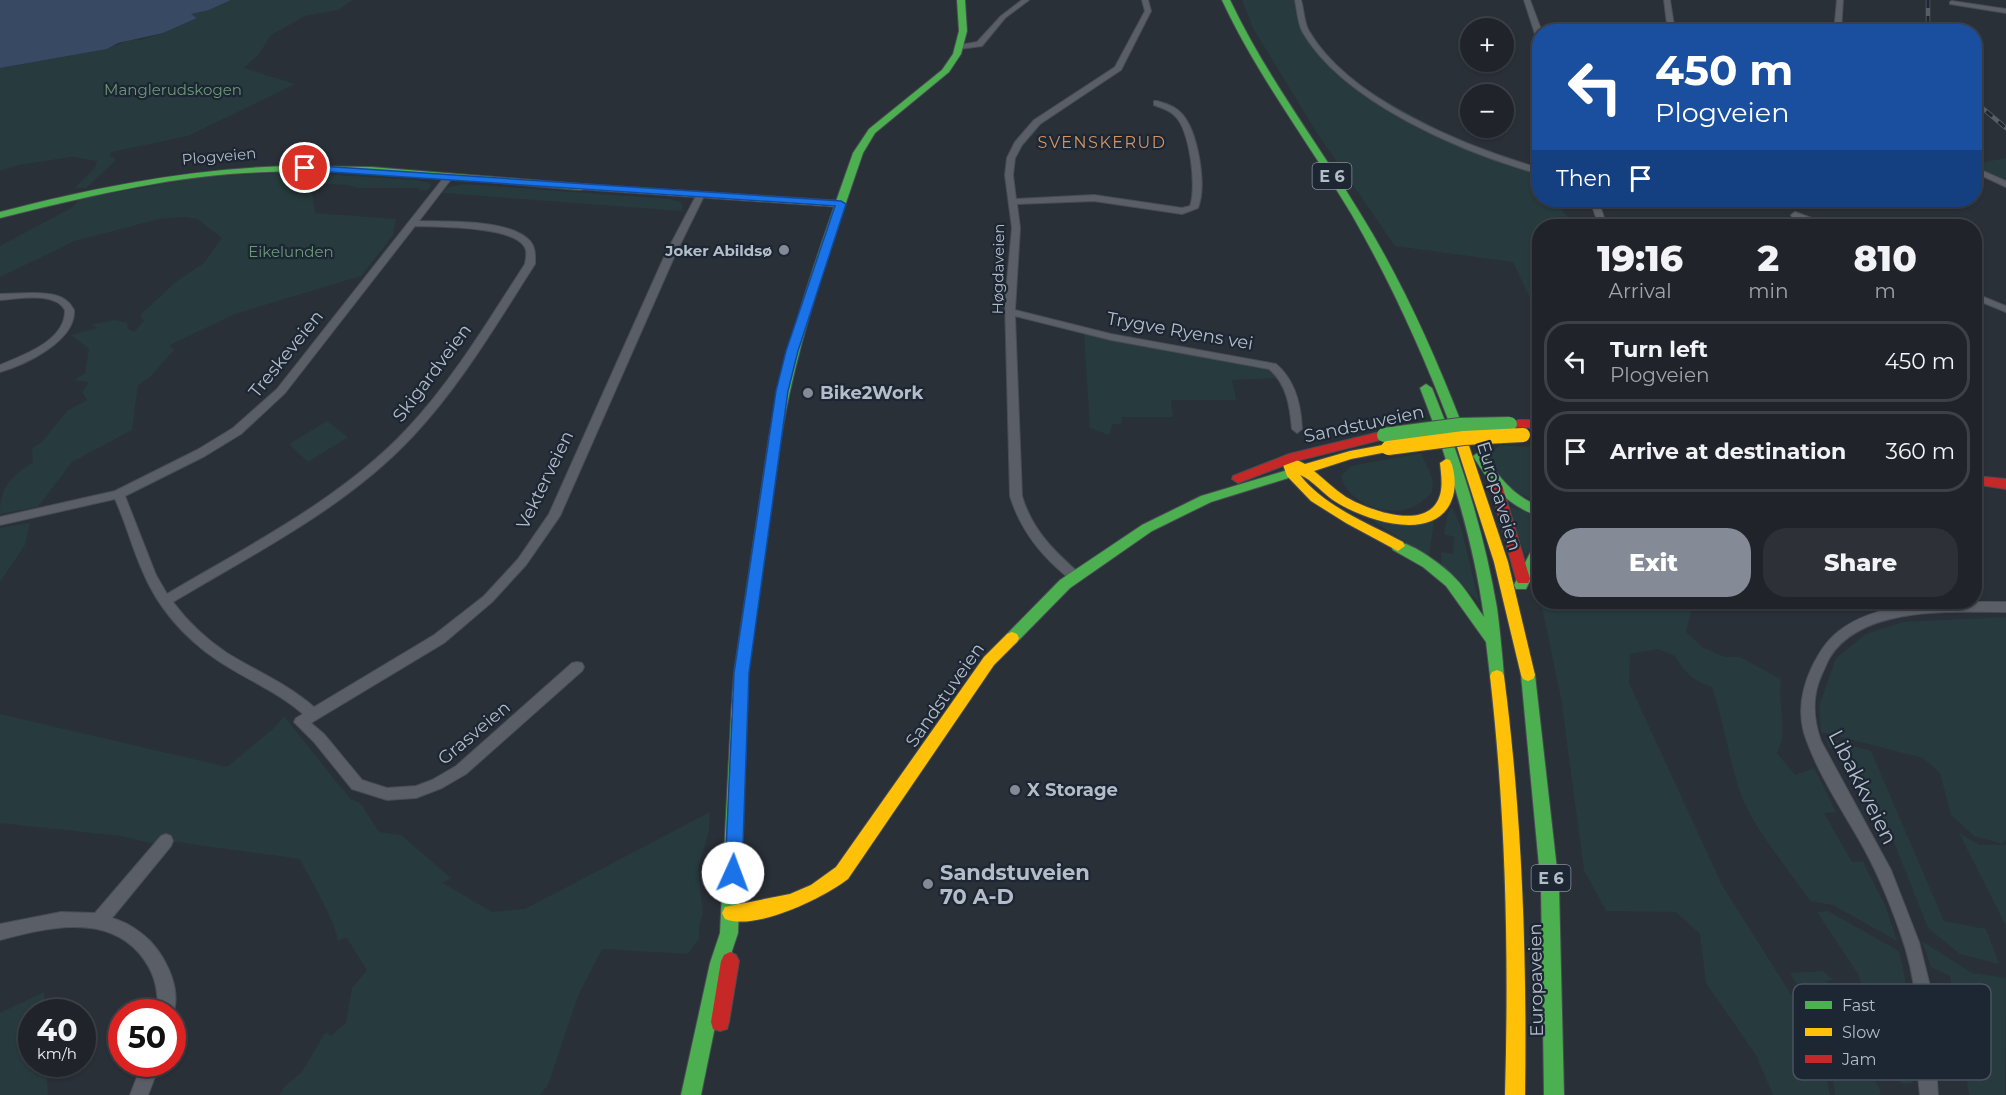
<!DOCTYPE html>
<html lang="en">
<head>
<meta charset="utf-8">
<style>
  :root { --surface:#20242a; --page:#2d3036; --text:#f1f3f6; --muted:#a2a4a8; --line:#3d4147; --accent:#848b96 }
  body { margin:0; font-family:Montserrat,sans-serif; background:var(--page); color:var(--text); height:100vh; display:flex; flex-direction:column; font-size:22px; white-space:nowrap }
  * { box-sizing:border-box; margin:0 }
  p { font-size:20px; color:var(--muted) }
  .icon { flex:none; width:33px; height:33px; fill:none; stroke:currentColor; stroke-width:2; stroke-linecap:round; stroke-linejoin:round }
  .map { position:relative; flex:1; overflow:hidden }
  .drawer { position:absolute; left:1532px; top:219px; width:450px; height:390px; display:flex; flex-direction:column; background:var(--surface); border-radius:24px; box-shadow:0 2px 4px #0004,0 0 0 2px var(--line) }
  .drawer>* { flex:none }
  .guide { position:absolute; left:1532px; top:24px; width:450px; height:183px; border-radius:24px; box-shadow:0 2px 4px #0004,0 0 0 2px var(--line); background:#1a4fa0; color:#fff; overflow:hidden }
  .controls { position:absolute; left:1460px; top:18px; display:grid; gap:12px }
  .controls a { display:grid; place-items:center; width:54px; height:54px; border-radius:50%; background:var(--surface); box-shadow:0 2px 4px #0004,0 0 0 2px var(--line); font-size:30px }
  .speed { position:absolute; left:18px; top:999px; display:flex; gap:12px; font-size:30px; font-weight:700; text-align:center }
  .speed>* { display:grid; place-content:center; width:78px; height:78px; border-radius:50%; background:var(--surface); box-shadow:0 2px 4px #0004,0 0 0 2px var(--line); line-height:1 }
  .speed small { font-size:15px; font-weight:400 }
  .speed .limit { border:9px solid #d22; background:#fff; color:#111 }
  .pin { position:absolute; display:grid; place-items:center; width:51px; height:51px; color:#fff; margin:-26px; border:3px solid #fff; border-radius:50%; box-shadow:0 2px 6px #0007 }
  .me { position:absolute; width:66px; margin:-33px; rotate:2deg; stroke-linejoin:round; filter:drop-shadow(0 0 4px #0008) }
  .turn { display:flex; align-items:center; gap:21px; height:126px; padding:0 24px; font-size:27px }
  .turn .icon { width:78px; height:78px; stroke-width:2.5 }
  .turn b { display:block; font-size:42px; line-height:51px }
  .then { display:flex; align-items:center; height:57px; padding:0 24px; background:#0003; gap:12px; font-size:22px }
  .eta { display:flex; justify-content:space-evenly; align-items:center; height:102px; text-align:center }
  .eta b { font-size:36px; font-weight:800; line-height:42px }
  .primary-button { display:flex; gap:12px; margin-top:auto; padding:12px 24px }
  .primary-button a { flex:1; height:69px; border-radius:24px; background:var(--accent); color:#fff; font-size:24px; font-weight:800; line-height:69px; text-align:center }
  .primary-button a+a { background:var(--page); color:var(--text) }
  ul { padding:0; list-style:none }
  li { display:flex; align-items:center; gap:18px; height:81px; margin:0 12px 9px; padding:0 12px; border:3px solid var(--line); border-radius:24px }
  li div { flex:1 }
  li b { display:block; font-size:22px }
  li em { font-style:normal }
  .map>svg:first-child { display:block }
</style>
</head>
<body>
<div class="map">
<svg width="2006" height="1095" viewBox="0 0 2006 1095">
  <rect width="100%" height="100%" fill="#2a3038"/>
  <path fill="#273a3e" d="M 231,0 L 353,0 L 338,10 L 305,16 L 271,35 L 259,54 L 244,68 L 295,84 L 188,136 L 111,152 L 110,157 L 115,158 L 114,162 L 86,188 L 75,188 L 95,168 L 97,161 L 72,157 L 19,165 L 0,171 L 0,68 L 107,49 L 130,40 L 140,40 L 163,33 L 197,18 L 191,14 L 209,10 Z
    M 1242,0 L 1299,0 L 1301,26 L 1329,61 L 1367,90 L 1453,138 L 1530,167 L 1542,206 L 1560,208 L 1575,226 L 1539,226 L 1539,317 L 1513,262 L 1395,246 L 1317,133 L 1253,28 Z
    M 2006,158 L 2006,181 L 1974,165 L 1974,164 Z
    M 293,172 L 415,180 L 427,182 L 431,186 L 428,190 L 419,191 L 419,188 L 357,188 L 348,185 L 311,183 L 315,213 L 396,219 L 393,235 L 361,276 L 235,314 L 170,345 L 174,350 L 150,377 L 138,385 L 132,430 L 72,462 L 38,507 L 0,514 C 0,486 11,477 33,462 L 32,448 L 41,443 L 67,411 L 87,400 L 82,392 L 89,382 L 74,380 L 85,373 L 89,349 L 71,335 L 98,328 L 91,325 L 115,320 L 127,323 L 128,329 L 134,332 L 144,321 L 140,315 L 177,281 L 204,263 L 222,238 L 197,219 L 184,217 L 159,219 L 75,241 L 0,277 L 0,246 L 71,208 L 82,198 L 205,177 Z
    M 464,184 L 669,199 L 681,202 L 683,207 L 681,211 L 442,193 L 449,187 Z
    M 1084,333 L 1112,341 L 1263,367 L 1270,370 L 1277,378 L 1232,380 L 1236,400 L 1171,400 L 1173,417 L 1122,417 L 1121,424 L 1113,424 L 1109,435 L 1090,428 Z
    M 327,421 L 348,437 L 308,462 L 289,444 Z
    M 1500,445 L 1531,447 L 1539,454 L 1539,501 C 1512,494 1501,480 1489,456 Z
    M 1421,453 L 1433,480 L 1432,493 C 1426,498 1420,504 1413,507 C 1388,518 1347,503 1341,476 L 1351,466 Z
    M 1508,506 L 1539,516 L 1539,541 L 1525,555 Z
    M 1452,507 L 1461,527 L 1479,602 L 1442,566 L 1441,552 L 1453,554 L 1454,537 L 1444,534 L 1448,513 Z
    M 1373,521 L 1434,521 L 1429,557 Z
    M 30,523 L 25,545 L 0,582 L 0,528 Z
    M 1541,602 L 1686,602 L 1692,607 L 1686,632 L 1702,647 L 1724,657 L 1740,657 L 1781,679 C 1777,703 1789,733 1777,753 L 1795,775 L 1814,768 L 1836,812 L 1824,813 L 1852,862 L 1863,862 L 1885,905 L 1897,941 L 1833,905 L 1810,901 C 1787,867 1750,825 1738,786 C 1728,753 1723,720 1712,687 C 1693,681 1685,673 1675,656 L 1658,649 L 1630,654 L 1629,683 L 1722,885 L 1816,1034 L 1830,1095 L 1773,1095 L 1756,1055 L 1706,983 L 1700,934 L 1676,912 L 1606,911 L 1584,870 L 1561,698 Z
    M 2006,617 L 2006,840 L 2003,844 L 1974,836 L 1951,815 L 1940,773 L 1923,758 L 1821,732 L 1819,706 L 1836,658 L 1866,634 L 1903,622 Z
    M 0,714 L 227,767 L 274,728 L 284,716 L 338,784 L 351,799 L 361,804 L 379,832 L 401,835 L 451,878 L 443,883 L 492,912 L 525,909 L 710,812 L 709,830 L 698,869 L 703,913 L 699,926 L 699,939 L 688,954 L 602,949 L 578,996 L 548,1085 L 540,1095 L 279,1095 L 285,1086 L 301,1073 L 326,1032 L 331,1036 L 346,1023 L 352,988 L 367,970 L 346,937 L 338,941 C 333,915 312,884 300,859 L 176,842 L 150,843 L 121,836 L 0,823 Z
    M 1825,737 L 1871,751 L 1944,921 L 1986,929 L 1999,964 L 1960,954 L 1928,928 L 1893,840 L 1852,772 L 1845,753 L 1829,747 Z
    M 1959,833 L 1980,845 L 2006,845 L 2006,926 Z
    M 1828,911 L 1899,951 C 1910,996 1914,1037 1912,1083 L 1903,1084 L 1887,1071 L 1858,974 L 1817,912 Z
    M 1922,941 L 1972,973 L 2006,978 L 2005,1095 L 1969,1095 L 1950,976 L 1931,967 Z
    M 1823,971 L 1833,980 L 1826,981 L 1839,1002 L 1846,1002 L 1865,1063 L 1881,1091 L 1879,1095 L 1835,1095 L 1830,1053 L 1817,1017 L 1790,973 Z
    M 44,992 L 45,1012 L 32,1012 L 32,1064 L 46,1064 L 48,1095 L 0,1095 L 0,1013 Z"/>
  <path fill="#384963" d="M 0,0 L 231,0 L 209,10 L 191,14 L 197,18 L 163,33 L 118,43 L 107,49 L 0,68 Z"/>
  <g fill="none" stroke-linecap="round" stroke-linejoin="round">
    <defs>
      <path id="street" d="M 1022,0 L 1029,0 L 1005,18 L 982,46 L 959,49 L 959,45 L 977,42 L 1001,16 Z
        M 1142,0 L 1148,0 L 1151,11 L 1121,70 L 1040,124 L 1022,145 L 1015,158 L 1013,175 L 1016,199 L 1094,195 L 1182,208 L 1190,206 C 1197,187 1190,130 1175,116 C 1170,110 1161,108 1154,105 L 1154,101 L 1157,101 C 1165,103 1176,107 1182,114 C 1198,132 1207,185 1198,208 L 1182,214 L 1094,201 L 1017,204 L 1020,228 L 1015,310 L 1111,334 L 1276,364 C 1295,380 1301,404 1302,429 L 1297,433 L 1292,429 C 1290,407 1287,384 1269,369 L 1111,340 L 1015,316 L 1022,496 C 1032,530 1054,551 1080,574 L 1082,577 L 1080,580 L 1076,582 C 1068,579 1063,573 1057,568 C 1034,547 1019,525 1010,496 L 1005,302 L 1012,228 L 1005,175 L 1007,158 L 1015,142 L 1034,120 L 1115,67 L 1145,11 Z
        M 1295,0 L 1301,0 C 1304,10 1304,23 1309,31 C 1349,100 1466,147 1539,168 L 1539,174 C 1464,153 1342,102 1302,31 C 1298,23 1297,10 1295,0 Z
        M 1524,0 L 1530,0 L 1542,32 L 1539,32 L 1539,36 L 1535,34 Z
        M 1664,0 L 1670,0 L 1675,32 L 1668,32 Z
        M 1837,0 L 1843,0 L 1841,32 L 1834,32 Z
        M 1952,1 L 2006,9 L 2006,13 L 1950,4 L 1950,2 Z
        M 1974,167 L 2006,181 L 2006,187 L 1974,172 Z
        M 445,176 L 452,178 L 419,221 C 448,222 510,219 530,241 C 536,248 535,256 535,264 C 497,323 461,385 413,436 C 347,507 255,553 173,602 C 188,622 206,639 227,653 C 256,671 288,684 314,707 L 434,635 L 484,596 L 518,559 L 549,514 L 665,255 L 696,196 L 700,193 L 704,196 L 675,255 L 560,516 L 526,565 L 492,602 L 444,643 L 311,723 L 324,734 L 362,780 L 387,788 L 416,786 L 432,780 L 456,766 L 572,663 L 577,662 L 582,663 L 584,667 L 582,671 L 466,774 L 442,788 L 416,798 L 387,800 L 352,789 L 314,742 L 294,722 L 296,718 L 303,714 C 277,691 245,679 217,660 C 185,638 158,608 143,572 C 132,548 126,523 115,499 L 0,525 L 0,517 L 115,491 L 197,450 L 233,428 L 277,389 ZM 415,226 C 438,227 511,226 524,246 C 528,251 526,258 525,264 C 488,321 453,380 406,430 C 341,499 248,546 167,594 L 156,575 L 125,496 L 205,456 L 241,434 L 285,393 Z
        M 1590,200 L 1598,200 L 1607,226 L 1599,226 Z
        M 1795,212 L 1828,224 L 1829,226 L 1818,226 L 1792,217 L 1791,215 Z
        M 32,293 C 49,293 66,294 74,310 C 76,341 25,365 0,372 L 0,365 C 23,355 66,341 65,310 C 54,291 18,299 0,300 L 0,294 Z
        M 1974,293 L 2006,306 L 2006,312 L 1974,299 Z
        M 2006,602 L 2006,612 C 1953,612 1863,605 1830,657 C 1827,662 1825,668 1822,674 C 1812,695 1813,719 1821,741 L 1891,870 L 1919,942 L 1931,990 L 1938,1095 L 1920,1095 C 1916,1065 1918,1035 1916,1004 C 1914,978 1908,954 1899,929 C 1888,898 1875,867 1858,838 C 1839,805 1816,770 1804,733 C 1798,711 1802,688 1812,667 C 1819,653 1826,641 1839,631 C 1881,598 1955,602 2006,602 Z
        M 166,834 L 171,836 L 173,841 L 171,846 L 112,918 C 123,921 132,926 141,933 C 163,949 184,989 172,1016 L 172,1012 L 158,1012 C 158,988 155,972 139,953 C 104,913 45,928 0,940 L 0,924 L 61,912 L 95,913 L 161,836 Z
        M 142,1064 L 160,1064 L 148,1095 L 130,1095 Z"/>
      <path id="fast" d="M 957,0 L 965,0 L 967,31 L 961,54 L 949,72 L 875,133 L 863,153 C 831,247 797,340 781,438 L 779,441 L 771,441 L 769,438 C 786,340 820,247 853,153 L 869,129 L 942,70 L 953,54 L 959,31 Z
        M 1222,0 L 1230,0 C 1266,76 1317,142 1360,213 C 1401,279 1433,350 1461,422 L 1459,425 L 1451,425 L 1449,422 C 1422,351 1390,281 1352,215 C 1309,143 1258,77 1222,0 Z
        M 287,166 L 371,167 L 581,184 L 586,187 L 581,190 C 469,181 357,166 245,173 C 162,178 81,198 0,218 L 0,212 C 95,187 189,169 287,166 Z
        M 1426,384 L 1432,388 C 1461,459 1484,532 1497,608 C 1500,630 1502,653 1504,676 L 1502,680 L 1497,682 L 1492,680 L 1490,676 L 1486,642 L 1446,586 L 1423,567 L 1393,550 L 1391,546 L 1393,542 C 1407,538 1447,568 1456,579 C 1467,590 1475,605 1484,617 C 1473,538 1449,462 1420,388 Z
        M 1479,452 L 1483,453 C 1498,476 1513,496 1539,506 L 1539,516 C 1507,506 1490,484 1473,456 Z
        M 1291,469 L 1295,470 L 1297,473 L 1295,476 L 1211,502 L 1152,531 L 1070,588 L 1017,642 L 1012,644 L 1007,642 L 1005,638 L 1007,634 L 1060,580 L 1142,525 L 1201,496 Z
        M 1539,544 C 1539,562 1534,573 1526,589 L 1516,589 L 1514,585 L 1534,545 Z
        M 1528,669 L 1533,671 L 1535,675 L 1559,887 L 1564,1095 L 1544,1095 L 1541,887 L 1521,675 L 1523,671 Z
        M 739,711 L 744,712 L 747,717 L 738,933 L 728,963 L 701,1095 L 681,1095 L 710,963 L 720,933 L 731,717 L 734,712 Z"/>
      <path id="slow" d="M 581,184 L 841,201 L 846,204 L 841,207 L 578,189 L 578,185 Z
        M 1455,418 L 1461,422 L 1508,562 L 1535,675 L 1533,679 L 1528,681 L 1523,679 L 1521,675 L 1494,562 L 1449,422 Z
        M 775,434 L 781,438 L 748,673 L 747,717 L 744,722 L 739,723 L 734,722 L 731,717 L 734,673 L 769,438 Z
        M 1388,444 L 1392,445 L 1394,448 L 1392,451 L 1351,459 L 1314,471 C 1324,479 1334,489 1346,497 C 1368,510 1429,533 1440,495 C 1443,485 1441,473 1440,463 L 1446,459 L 1450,460 C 1455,470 1456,486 1453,496 C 1439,545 1366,521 1336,502 C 1324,495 1313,480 1300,475 C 1325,507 1368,523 1403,542 L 1405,546 L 1398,551 L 1346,523 L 1311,501 L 1287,476 L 1281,459 L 1287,455 L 1305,464 L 1350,451 Z
        M 1012,632 L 1017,634 L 1019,638 L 1017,642 L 994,665 L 848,879 C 823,898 756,931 725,919 L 722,913 L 725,907 L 790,894 L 811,885 L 836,867 L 984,657 L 1007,634 Z
        M 1497,670 L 1502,672 L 1504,676 C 1522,815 1527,955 1525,1095 L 1505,1095 C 1509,955 1506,816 1490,676 L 1492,672 Z"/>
      <path id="jam" d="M 1518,420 L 1539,420 L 1539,428 L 1514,427 L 1512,424 Z
        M 1384,431 L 1388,432 L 1390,435 L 1388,438 L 1296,461 L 1238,483 L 1232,479 L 1233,476 L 1289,454 Z
        M 1974,476 L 2006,479 L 2006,489 L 1974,484 Z
        M 1496,480 L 1502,485 L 1530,579 L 1528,583 L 1518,583 L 1516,579 L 1490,485 Z
        M 730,952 L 736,955 L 739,961 L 729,1022 L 727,1029 L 720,1031 L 713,1029 L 711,1022 L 721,961 L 724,955 Z"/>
    </defs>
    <use href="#street" stroke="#484c53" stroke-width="2"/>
    <use href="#fast" stroke="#484c53" stroke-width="2"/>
    <use href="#slow" stroke="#484c53" stroke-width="2"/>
    <use href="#jam" stroke="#484c53" stroke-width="2"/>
    <use href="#street" fill="#5a5e66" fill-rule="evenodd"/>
    <use href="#fast" fill="#4caf50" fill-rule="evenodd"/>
    <use href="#slow" fill="#ffc107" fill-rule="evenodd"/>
    <use href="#jam" fill="#c62828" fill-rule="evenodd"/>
    <defs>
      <path id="rail" d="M 1928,0 L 1928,32
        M 1974,101 L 2006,128"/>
    </defs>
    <use href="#rail" stroke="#595d64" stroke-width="4.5"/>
    <use href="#rail" stroke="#1d2633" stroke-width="3" stroke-dasharray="8" stroke-linecap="butt"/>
    <defs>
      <path id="fast-bridge" d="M 1384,435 L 1460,425 L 1510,424"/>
      <path id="slow-bridge" d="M 1388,448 L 1464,438 L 1523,435"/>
    </defs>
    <use href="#fast-bridge" stroke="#484c53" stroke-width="16" stroke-linecap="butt"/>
    <use href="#slow-bridge" stroke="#484c53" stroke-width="16" stroke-linecap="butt"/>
    <use href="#fast-bridge" stroke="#4caf50" stroke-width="14"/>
    <use href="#slow-bridge" stroke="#ffc107" stroke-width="14"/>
  </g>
  <path fill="#1a73e8" stroke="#114b97" stroke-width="1.5" d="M 305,165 L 841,201 L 846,204 L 798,351 L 788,391 L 749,673 L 742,873 L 739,878 L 733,881 L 727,878 L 725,873 L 734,673 L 776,391 L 786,351 L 835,206 L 301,170 L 301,166 Z"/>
  <g fill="#848b96" stroke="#1d2633" stroke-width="2">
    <circle cx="784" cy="250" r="6"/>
    <circle cx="808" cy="393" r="6"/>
    <circle cx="1015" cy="790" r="6"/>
    <circle cx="928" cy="884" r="6"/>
  </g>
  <g text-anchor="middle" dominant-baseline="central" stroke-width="4.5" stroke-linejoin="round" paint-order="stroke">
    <g font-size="15" fill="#6b9a76" stroke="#1d2633">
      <text x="173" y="89">Manglerudskogen</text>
      <text x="291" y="251">Eikelunden</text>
    </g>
    <g font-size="15" fill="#b4bcc9" stroke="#1d2633">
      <text transform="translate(219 156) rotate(-5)">Plogveien</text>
      <text transform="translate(998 269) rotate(-89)">Høgdaveien</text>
    </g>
    <g font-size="15" font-weight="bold" fill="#b4bcc9" stroke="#1d2633" text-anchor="end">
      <text x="772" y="250">Joker Abildsø</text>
    </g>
    <g font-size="16" letter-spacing="1.5" fill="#d59563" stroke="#1d2633">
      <text x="1102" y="142">SVENSKERUD</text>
    </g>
    <g fill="#1d2633" stroke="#878f9c" stroke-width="1.5">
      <rect x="1312.5" y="163" width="39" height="26" rx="4.5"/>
      <rect x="1531.5" y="865" width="39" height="26" rx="4.5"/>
    </g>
    <g font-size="16" font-weight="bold" fill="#b4bcc9">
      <text x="1332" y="176">E 6</text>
      <text x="1551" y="878">E 6</text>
    </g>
    <g font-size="18" fill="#b4bcc9" stroke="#1d2633">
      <text transform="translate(1180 331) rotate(10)">Trygve Ryens vei</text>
      <text transform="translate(286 354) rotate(-51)">Treskeveien</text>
      <text transform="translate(432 373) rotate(-53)">Skigardveien</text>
      <text transform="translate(1364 424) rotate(-12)">Sandstuveien</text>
      <text transform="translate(545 480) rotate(-64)">Vekterveien</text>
      <text transform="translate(1499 496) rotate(73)">Europaveien</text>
      <text transform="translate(945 695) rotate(-55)">Sandstuveien</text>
      <text transform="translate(474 733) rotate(-40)">Grasveien</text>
      <text transform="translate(1536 980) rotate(-91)">Europaveien</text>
    </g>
    <g font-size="18" font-weight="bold" fill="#b4bcc9" stroke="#1d2633" text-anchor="start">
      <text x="820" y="393">Bike2Work</text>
      <text x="1027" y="790">X Storage</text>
    </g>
    <g font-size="21" fill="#b4bcc9" stroke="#1d2633">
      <text transform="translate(1863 787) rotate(63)">Libakkveien</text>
    </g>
    <g font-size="21" font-weight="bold" fill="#b4bcc9" stroke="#1d2633" text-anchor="start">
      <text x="940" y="872">Sandstuveien<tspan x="940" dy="24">70 A-D</tspan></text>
    </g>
  </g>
  <rect x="1793" y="984" width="198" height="96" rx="9" fill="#1d2633" stroke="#4a5360" stroke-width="1.5"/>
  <rect x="1805" y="1001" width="27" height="8" fill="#4caf50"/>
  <rect x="1805" y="1028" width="27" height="8" fill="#ffc107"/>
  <rect x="1805" y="1055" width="27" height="8" fill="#c62828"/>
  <g font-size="16" fill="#b4bcc9">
    <text x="1842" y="1011">Fast</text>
    <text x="1842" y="1038">Slow</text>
    <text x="1842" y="1065">Jam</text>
  </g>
</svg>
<div class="controls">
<a>+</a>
<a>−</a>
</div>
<div class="speed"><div>40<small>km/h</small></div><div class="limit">50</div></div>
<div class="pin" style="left:305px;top:168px;background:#d93025"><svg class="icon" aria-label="arrive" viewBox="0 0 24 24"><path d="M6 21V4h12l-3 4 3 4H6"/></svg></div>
<svg class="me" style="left:733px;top:873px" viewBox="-20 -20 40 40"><circle r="19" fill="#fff"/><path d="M0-13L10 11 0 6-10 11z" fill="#1a73e8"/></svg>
<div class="guide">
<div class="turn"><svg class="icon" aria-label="left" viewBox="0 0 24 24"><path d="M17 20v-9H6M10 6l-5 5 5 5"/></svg><div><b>450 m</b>Plogveien</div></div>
<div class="then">Then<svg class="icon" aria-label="arrive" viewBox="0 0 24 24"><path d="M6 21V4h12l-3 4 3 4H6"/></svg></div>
</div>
<section class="drawer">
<div class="eta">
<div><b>19:16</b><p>Arrival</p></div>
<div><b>2</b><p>min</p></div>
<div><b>810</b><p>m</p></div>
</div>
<ul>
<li><svg class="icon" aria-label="left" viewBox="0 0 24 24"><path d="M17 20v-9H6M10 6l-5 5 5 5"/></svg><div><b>Turn left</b><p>Plogveien</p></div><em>450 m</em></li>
<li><svg class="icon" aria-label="arrive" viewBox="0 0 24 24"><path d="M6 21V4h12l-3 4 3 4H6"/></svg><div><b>Arrive at destination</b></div><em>360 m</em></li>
</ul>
<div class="primary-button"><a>Exit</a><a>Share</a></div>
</section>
</div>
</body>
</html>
